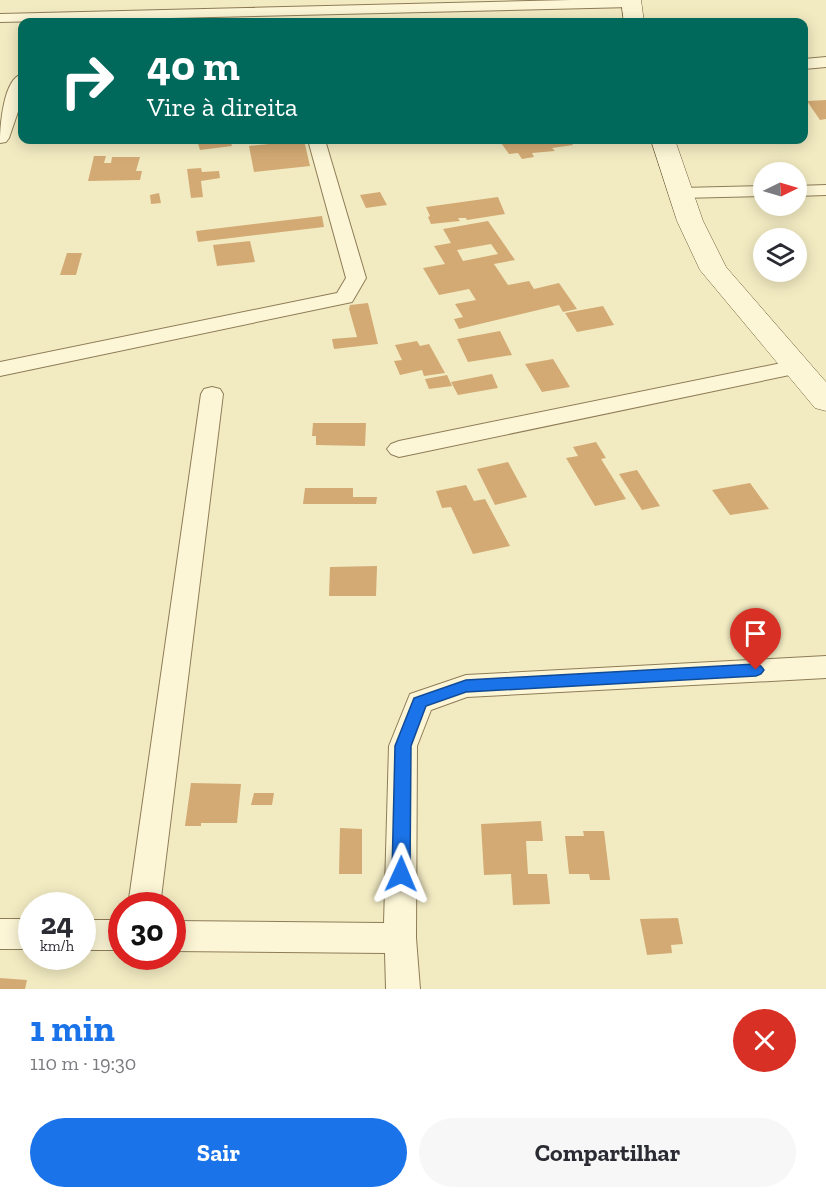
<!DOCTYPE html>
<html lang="pt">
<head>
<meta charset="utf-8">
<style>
  :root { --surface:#fff; --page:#f7f7f7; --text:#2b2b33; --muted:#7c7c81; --accent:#1a73e8 }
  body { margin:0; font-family:"Zilla Slab",serif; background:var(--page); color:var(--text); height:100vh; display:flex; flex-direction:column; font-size:22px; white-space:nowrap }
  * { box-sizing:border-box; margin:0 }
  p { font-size:20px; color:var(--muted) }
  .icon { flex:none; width:33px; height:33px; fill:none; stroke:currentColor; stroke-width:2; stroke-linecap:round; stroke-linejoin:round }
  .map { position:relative; height:989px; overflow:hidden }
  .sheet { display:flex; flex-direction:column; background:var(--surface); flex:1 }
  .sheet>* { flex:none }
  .banner { position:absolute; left:18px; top:18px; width:790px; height:126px; border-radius:12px; box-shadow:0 3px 15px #0003; background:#00695c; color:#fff; overflow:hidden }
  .needle { width:39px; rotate:85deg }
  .controls { position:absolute; left:753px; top:162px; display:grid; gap:12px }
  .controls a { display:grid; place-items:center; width:54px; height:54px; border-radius:50%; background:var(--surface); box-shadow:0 3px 15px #0003; font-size:30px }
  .speed { position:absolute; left:18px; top:892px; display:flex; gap:12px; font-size:30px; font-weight:700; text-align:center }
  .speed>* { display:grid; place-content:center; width:78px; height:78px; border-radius:50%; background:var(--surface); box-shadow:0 3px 15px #0003; line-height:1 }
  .speed small { font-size:15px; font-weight:400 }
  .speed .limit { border:9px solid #d22; background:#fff; color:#111 }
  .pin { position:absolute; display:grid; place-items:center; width:51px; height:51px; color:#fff; margin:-62px -26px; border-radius:50% 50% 50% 0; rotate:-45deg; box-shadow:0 0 6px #0007 }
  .pin .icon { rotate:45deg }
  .me { position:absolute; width:66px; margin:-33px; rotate:1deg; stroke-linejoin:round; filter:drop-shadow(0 0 4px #0008) }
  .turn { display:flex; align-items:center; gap:21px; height:126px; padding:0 30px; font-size:27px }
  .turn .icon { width:78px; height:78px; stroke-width:2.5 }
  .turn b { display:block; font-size:42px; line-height:51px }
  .round { display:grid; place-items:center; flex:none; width:63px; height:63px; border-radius:32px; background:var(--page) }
  .summary { display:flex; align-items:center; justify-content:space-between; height:102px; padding:0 30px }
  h1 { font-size:36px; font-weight:700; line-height:45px; color:var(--accent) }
  .cta { display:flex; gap:12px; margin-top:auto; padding:12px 30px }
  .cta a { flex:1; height:69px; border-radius:36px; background:var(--accent); color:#fff; font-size:24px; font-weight:700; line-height:69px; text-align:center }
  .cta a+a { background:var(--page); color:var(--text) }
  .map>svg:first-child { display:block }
</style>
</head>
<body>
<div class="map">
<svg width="826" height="989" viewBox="0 0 826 989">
  <rect width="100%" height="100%" fill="#f2ebc2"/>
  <path fill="#d3aa74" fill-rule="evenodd" d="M 826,100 L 826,119 L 820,120 L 807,101 Z
    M 197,140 L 230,140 L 232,146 L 200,150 Z
    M 288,140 L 304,140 L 310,166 L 254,172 L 249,146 L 289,142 Z
    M 499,140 L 570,140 L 573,145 L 552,148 L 555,151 L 532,153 L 534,157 L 522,159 L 518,153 L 509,154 Z
    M 94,156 L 106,156 L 104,163 L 111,163 L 112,157 L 140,157 L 136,171 L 142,171 L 140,180 L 88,181 Z
    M 201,168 L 202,172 L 219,171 L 220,178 L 201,181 L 203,197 L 191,198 L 187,169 Z
    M 380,192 L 387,205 L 366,208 L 360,195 Z
    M 159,193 L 161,203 L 151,204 L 150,195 Z
    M 498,197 L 505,214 L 467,220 L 466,218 L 458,218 L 460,221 L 431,224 L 428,217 L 430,216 L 426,207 Z
    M 322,216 L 324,227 L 198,242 L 196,231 Z
    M 488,221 L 515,260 L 494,264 L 508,285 L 529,281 L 534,289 L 559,283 L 577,309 L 563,312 L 559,305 L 459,329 L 454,319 L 463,317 L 455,304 L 476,300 L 469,289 L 439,295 L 423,268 L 445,264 L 434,246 L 451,243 L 443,229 ZM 491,244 L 498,254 L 463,261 L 457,250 Z
    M 250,241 L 255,262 L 217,266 L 213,245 Z
    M 67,253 L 82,253 L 76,275 L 60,275 Z
    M 368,303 L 378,344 L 334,349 L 332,339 L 357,337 L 349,309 L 350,305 Z
    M 603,306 L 614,325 L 577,332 L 565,313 Z
    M 500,331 L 512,355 L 468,362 L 457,339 Z
    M 417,341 L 420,346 L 429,344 L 445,373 L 424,376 L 422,370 L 400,375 L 394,361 L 402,360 L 395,345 Z
    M 553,359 L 570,387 L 542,392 L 525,364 Z
    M 492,374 L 498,388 L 458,395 L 451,382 Z
    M 447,375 L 452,386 L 429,389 L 425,379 Z
    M 313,423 L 366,423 L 365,446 L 316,445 L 316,436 L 312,436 Z
    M 596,442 L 606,458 L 601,459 L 626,499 L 595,506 L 566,458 L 578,456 L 573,447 Z
    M 508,462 L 527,497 L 495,505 L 477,469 Z
    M 637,470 L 660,506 L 642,510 L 619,474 Z
    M 750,483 L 769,509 L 730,515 L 712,490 Z
    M 466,485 L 474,501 L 485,499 L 510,546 L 473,554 L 451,507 L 442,508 L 436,491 Z
    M 305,488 L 353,488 L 353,497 L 377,497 L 376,504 L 303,504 Z
    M 377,566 L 376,596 L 329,596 L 330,567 Z
    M 191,783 L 241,784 L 237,823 L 201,823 L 201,826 L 185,826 Z
    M 254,793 L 274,793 L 272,805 L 251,805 Z
    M 541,821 L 543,841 L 526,841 L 528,874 L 547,874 L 550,904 L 513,905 L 511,874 L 484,875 L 481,824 Z
    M 340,828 L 362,829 L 362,874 L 339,874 Z
    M 583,831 L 604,831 L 610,880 L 590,880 L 589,874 L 569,874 L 565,836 L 584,836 Z
    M 678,918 L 683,944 L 671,945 L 672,953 L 647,955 L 640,919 Z
    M 0,978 L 27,980 L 25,989 L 0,989 Z"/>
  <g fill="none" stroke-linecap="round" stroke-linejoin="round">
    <defs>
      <path id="street" d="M 571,0 L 636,0 L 638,3 L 631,7 L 0,22 L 0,14 Z
        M 826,57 L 826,67 L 804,69 L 804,59 Z
        M 22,74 L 22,100 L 9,138 L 6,142 L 0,143 C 0,127 3,79 22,74 Z
        M 308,140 L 325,140 L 366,278 L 352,302 L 0,376 L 0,362 L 337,293 L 346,278 Z
        M 826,185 L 826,195 L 796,196 L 796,186 Z
        M 764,186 L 764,196 L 681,198 L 675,197 L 672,193 L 675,189 L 681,188 Z
        M 796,360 L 804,362 L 807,367 L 804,372 L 399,457 L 391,454 L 387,449 L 391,444 L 399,441 Z
        M 212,387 L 220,389 L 223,394 L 160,906 L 128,906 L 201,394 L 204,389 Z
        M 826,656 L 826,678 L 467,697 L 431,710 L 417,746 L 416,938 L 420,989 L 386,989 L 385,953 L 172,951 L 172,921 L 384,923 L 389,746 L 410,694 L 466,675 Z
        M 0,919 L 32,919 L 32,949 L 0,949 Z
        M 82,920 L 122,920 L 122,950 L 82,950 Z"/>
      <path id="secondary" d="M 621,0 L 641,0 L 644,22 L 624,22 Z
        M 651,140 L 675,140 L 703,221 L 726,267 L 826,382 L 826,411 L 815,408 L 700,270 L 677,221 Z"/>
    </defs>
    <use href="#street" stroke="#8e7c57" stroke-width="2"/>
    <use href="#secondary" stroke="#6f5d3a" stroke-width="1"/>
    <use href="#street" fill="#fcf6d6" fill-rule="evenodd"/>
    <use href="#secondary" fill="#fcf6d6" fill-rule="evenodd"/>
  </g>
  <path fill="#1a73e8" stroke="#114b97" stroke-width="1.5" d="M 756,664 L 761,666 L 764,670 L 761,674 L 756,676 L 466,692 L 426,706 L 411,746 L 410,874 L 407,880 L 401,882 L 395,880 L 392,874 L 395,746 L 414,698 L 466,680 Z"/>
</svg>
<div class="controls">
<a><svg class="needle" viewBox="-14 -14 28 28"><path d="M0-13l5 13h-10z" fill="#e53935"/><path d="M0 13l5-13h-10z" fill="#7c7c81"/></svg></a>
<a><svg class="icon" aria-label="layers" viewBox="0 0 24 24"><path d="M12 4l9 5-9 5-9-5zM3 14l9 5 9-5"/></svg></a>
</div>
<div class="speed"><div>24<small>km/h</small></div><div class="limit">30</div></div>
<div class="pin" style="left:756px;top:670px;background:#d93025"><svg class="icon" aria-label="arrive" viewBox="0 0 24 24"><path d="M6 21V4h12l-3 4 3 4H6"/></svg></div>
<svg class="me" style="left:401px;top:874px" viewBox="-20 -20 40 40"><path d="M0-17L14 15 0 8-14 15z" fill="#1a73e8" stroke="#fff" stroke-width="4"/></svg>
<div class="banner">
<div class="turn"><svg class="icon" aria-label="right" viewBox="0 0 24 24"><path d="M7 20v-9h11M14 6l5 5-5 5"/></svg><div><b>40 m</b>Vire à direita</div></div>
</div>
</div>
<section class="sheet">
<div class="summary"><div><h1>1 min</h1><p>110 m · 19:30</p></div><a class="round" style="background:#d93025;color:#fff"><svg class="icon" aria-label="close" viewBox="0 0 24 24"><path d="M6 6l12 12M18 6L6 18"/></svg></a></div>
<div class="cta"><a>Sair</a><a>Compartilhar</a></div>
</section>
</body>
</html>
